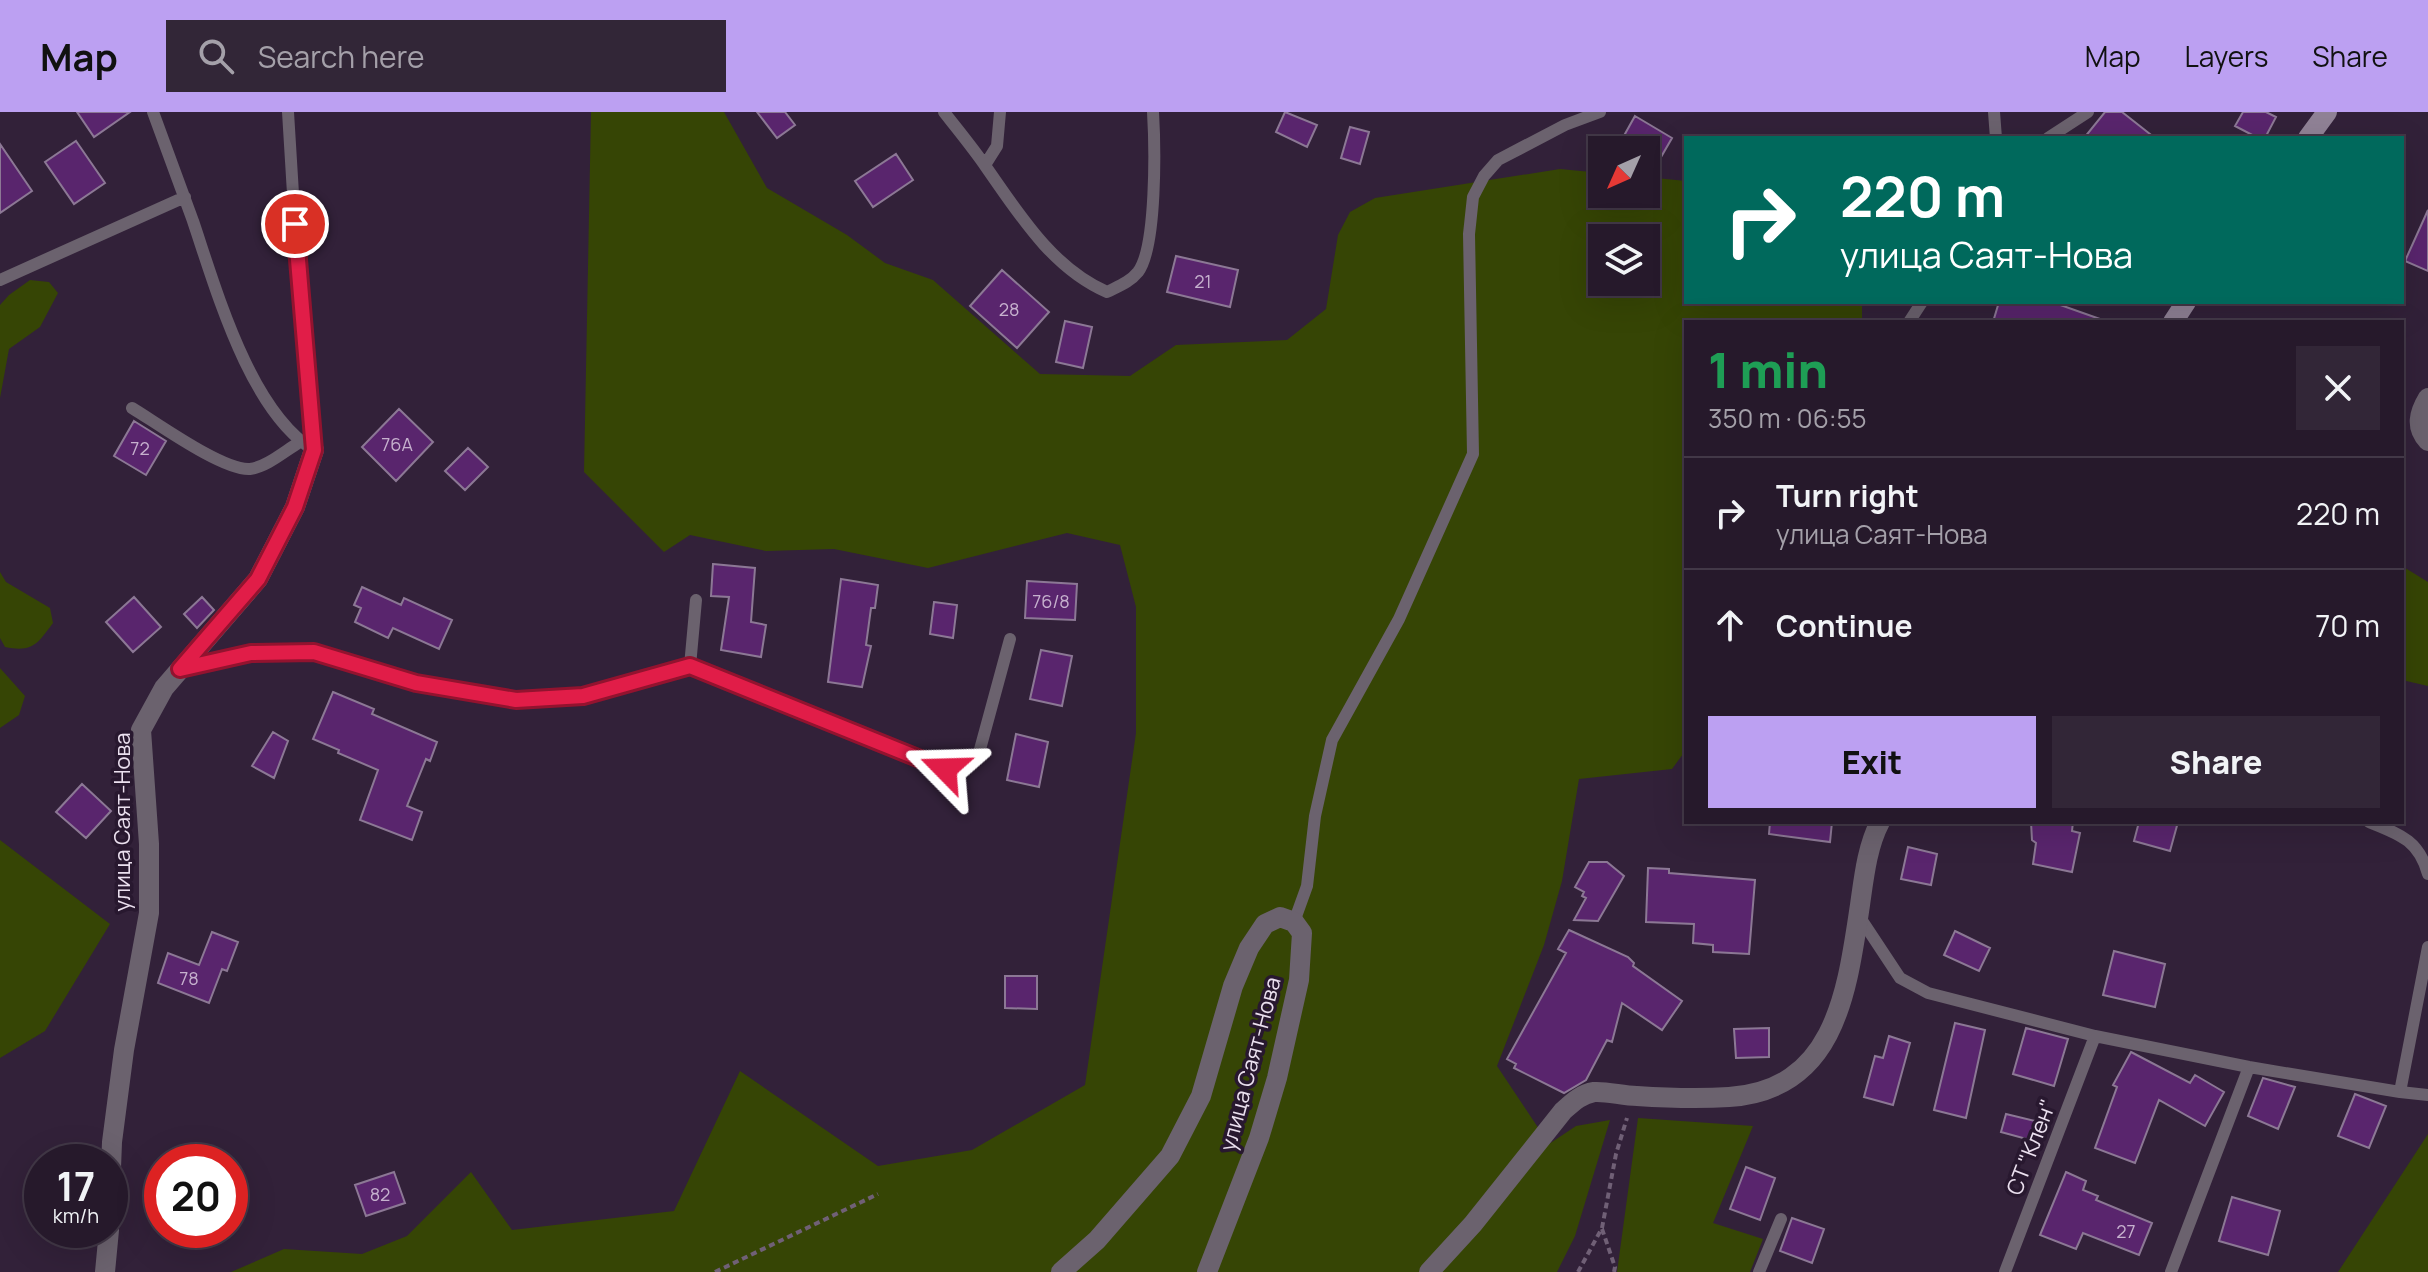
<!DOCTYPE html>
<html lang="en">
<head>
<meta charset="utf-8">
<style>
  :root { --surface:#26192b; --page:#322637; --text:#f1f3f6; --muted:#a4a0a9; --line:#423847; --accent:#bca0f2 }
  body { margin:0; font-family:Manrope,sans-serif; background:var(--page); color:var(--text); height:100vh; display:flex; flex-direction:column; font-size:30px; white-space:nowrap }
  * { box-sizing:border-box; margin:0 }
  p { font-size:26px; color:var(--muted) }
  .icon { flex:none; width:44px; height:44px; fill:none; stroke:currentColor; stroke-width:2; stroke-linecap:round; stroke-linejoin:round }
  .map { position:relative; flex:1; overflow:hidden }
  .panel { position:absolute; left:1684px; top:208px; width:720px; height:504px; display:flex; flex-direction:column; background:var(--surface); border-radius:0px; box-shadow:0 8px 32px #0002,0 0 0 2px var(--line) }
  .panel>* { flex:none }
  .top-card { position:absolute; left:1684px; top:24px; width:720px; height:168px; border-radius:0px; box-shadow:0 8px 32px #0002,0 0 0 2px var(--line); background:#00695c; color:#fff; overflow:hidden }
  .needle { width:52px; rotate:225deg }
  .tools { position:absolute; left:1588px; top:24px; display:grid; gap:16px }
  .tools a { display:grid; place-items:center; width:72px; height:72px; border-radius:0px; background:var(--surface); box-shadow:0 8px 32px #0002,0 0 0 2px var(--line); font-size:40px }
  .speed { position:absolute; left:24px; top:1032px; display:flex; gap:16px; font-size:40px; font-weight:700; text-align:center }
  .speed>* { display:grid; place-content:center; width:104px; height:104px; border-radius:50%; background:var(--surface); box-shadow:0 8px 32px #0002,0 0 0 2px var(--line); line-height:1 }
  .speed small { font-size:20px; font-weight:400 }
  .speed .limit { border:12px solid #d22; background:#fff; color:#111 }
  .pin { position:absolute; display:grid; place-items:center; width:68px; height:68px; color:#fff; margin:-34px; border:4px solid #fff; border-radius:50%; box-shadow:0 2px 8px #0007 }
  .me { position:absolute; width:88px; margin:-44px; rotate:292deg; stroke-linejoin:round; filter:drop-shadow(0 0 6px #0008) }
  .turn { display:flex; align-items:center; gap:28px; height:168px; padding:0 24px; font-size:36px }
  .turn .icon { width:104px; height:104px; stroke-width:2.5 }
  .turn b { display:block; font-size:56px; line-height:68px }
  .round { display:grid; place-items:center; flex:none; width:84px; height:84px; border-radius:0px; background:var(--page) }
  .summary { display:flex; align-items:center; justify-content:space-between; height:136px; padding:0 24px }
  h1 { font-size:48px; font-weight:800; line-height:60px; color:#1e9e55 }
  .cta { display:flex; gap:16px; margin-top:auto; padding:16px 24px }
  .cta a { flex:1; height:92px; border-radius:0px; background:var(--accent); color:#111; font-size:32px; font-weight:800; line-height:92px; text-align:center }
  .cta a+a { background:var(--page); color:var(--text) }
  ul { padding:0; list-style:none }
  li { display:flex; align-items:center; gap:24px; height:112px; padding:0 24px; border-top:2px solid var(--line) }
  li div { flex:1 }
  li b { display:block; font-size:30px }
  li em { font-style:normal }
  header { display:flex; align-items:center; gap:48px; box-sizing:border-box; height:112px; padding:0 40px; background:var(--accent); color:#111 }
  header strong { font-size:38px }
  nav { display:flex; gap:44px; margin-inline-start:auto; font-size:28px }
  .search { width:560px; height:72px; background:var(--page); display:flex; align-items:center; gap:20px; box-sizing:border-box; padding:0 28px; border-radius:0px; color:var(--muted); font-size:30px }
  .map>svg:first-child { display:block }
</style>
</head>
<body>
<header>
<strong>Map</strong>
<div class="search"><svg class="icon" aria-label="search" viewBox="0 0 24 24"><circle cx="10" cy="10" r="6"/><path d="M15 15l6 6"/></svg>Search here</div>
<nav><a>Map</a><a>Layers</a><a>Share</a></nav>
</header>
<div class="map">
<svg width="2428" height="1160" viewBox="0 0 2428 1160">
  <rect width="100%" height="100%" fill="#322139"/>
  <path fill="#364505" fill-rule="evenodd" d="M 591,0 L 724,0 L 767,76 L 847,123 L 885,151 L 933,168 L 1040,262 L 1130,264 L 1176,233 L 1287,228 L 1326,197 L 1338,123 L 1350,100 L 1375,86 L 1560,57 L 1602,61 L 1602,82 L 1646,82 L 1646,65 L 1686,69 L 1686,190 L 1862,190 L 1862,210 L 1686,210 L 1686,638 L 1672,657 L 1579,667 L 1562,769 L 1544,833 L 1497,954 L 1549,1032 L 1576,1014 L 1610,1008 L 1575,1124 L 1557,1160 L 231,1160 L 284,1137 L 362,1142 L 407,1124 L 471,1060 L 512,1118 L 674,1099 L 740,959 L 878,1054 L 972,1038 L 1085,973 L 1136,621 L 1136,495 L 1120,433 L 1067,421 L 928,456 L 834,437 L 766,439 L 690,423 L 664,440 L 584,360 ZM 1602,126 L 1646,126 L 1646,170 L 1602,170 Z
    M 30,168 L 49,170 L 58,181 L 40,215 L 9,237 L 0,286 L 0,193 L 9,183 Z
    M 2402,454 L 2428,470 L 2428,574 L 2402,568 Z
    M 0,460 L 6,470 L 50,496 L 53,511 C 38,531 33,541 5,535 L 0,526 Z
    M 0,556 L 25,584 L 19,603 L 0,616 Z
    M 0,728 L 110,812 L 45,919 L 0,946 Z
    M 1638,1006 L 1753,1014 L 1713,1111 L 1763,1127 L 1750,1160 L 1617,1160 Z
    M 2428,1022 L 2428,1160 L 2338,1160 Z"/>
  <path fill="#59256d" stroke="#8c7895" stroke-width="2" d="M 77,0 L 130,0 L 94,25 Z
    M 757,0 L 785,0 L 795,13 L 777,26 Z
    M 1285,0 L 1317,13 L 1307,35 L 1276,20 Z
    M 2105,0 L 2122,0 L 2155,26 L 2084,26 Z
    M 2243,0 L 2266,0 L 2276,5 L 2265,26 L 2258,26 L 2235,14 Z
    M 1635,4 L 1672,26 L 1646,71 L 1646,38 L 1616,38 Z
    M 1350,15 L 1369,20 L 1360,52 L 1341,46 Z
    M 76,29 L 105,71 L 74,92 L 45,50 Z
    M 0,32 L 32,79 L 0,101 Z
    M 896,42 L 913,68 L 873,95 L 855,69 Z
    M 2428,98 L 2428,159 L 2405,149 Z
    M 1176,144 L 1238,158 L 1230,195 L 1167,180 Z
    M 1002,158 L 1049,200 L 1017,236 L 970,194 Z
    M 1999,190 L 2052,190 L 2100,207 L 2100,210 L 1993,210 Z
    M 1065,209 L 1092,215 L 1083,256 L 1056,250 Z
    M 399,297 L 433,330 L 396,369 L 362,335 Z
    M 134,309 L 166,329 L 146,363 L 114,344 Z
    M 468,336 L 488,355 L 465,378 L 445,359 Z
    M 713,452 L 755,456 L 751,510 L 766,513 L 761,545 L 721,538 L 729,485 L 711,484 Z
    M 841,467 L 878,473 L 875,496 L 871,496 L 866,533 L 871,534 L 862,575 L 828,570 Z
    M 1027,469 L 1077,472 L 1075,508 L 1025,506 Z
    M 362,475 L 401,493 L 404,486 L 452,508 L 439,537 L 393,516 L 388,526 L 355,510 L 361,496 L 354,493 Z
    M 134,485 L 161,515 L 133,540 L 106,510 Z
    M 202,485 L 214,498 L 197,516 L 184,502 Z
    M 934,490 L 957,493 L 953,526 L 930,522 Z
    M 1041,538 L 1072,544 L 1062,594 L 1030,587 Z
    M 333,580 L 374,597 L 372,602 L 437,630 L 430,649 L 426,647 L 407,694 L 422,700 L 412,728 L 360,708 L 378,658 L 338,641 L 339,638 L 313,627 Z
    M 273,620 L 288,629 L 274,666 L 252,654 Z
    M 1016,622 L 1048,630 L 1039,675 L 1007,668 Z
    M 82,672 L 111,699 L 86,726 L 56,700 Z
    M 1770,710 L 1832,710 L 1830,730 L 1769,722 Z
    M 2031,710 L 2073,710 L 2072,719 L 2080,721 L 2072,760 L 2033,752 L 2036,731 L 2032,728 Z
    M 2139,710 L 2178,710 L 2170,739 L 2134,729 Z
    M 1908,735 L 1937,742 L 1931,773 L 1901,767 Z
    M 1589,750 L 1607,750 L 1624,764 L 1598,809 L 1574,808 L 1586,786 L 1582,784 L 1584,780 L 1575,775 Z
    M 1648,756 L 1669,757 L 1669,761 L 1755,768 L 1749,842 L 1713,840 L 1713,833 L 1693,831 L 1694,812 L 1646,810 Z
    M 1569,818 L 1628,845 L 1634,851 L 1633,854 L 1682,889 L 1662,918 L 1622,891 L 1612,930 L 1607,928 L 1586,968 L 1564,981 L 1514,956 L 1516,952 L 1507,947 L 1566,841 L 1558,837 Z
    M 1955,819 L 1990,836 L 1979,859 L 1944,843 Z
    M 212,820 L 238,830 L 227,859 L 222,857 L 209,891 L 158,871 L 168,841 L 199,853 Z
    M 2114,839 L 2165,852 L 2155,895 L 2103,883 Z
    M 1005,864 L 1037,864 L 1037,897 L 1005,896 Z
    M 1955,911 L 1985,918 L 1966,1006 L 1934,998 Z
    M 1769,916 L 1769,945 L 1736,946 L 1734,917 Z
    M 2026,916 L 2068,927 L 2054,974 L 2013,962 Z
    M 1889,924 L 1910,931 L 1893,993 L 1864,985 L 1875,944 L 1883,946 Z
    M 2131,940 L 2190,971 L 2195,963 L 2224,980 L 2205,1014 L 2159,988 L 2135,1051 L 2095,1036 L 2117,975 L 2113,973 Z
    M 2263,966 L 2295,975 L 2278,1017 L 2248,1004 Z
    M 2355,982 L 2386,994 L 2369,1036 L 2338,1024 Z
    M 2006,1002 L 2039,1010 L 2034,1029 L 2001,1020 Z
    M 1746,1055 L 1775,1066 L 1760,1108 L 1730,1097 Z
    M 394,1060 L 405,1091 L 366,1104 L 355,1073 Z
    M 2066,1060 L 2086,1069 L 2083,1078 L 2098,1084 L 2096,1088 L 2152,1111 L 2139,1143 L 2083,1121 L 2076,1137 L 2040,1123 Z
    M 2232,1085 L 2280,1099 L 2268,1143 L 2219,1129 Z
    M 1792,1106 L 1824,1117 L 1812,1151 L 1780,1139 Z"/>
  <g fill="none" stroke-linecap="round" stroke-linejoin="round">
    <path stroke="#706076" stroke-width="4" stroke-dasharray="6 4" stroke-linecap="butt" d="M 1602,1117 L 1615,1155 L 1614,1160
      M 715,1160 L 878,1082
      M 1578,1160 L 1602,1116 L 1616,1042 L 1627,1006"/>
    <path stroke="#6b626e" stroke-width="12" d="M 153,0 C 166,36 180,73 193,109 C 216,177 250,300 314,338
      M 288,0 L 300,196 L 314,338
      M 944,0 C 958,18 973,36 986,55 C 1019,102 1052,156 1107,180 C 1119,174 1130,170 1138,160 C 1157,135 1155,33 1153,0
      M 1994,0 L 1996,26
      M 2048,26 L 2088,0
      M 985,53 L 997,34 L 1000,0
      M 0,168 L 185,85
      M 1909,210 L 1922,190
      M 132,296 C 157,311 223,359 250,357 C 267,355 286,338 300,330
      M 690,554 L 945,657 C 961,656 969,653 979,641 L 1010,527
      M 183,556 L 251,541 L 314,540 L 416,571 L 516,588 L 583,584 L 690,554 L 696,488
      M 2369,710 C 2399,722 2419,728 2428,762
      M 1859,804 L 1900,866 L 1928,881 L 2095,924 L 2249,955 L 2400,980 L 2428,835
      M 1294,810 L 1307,774 L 1315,704 L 1332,628 L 1399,507 L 1473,342 L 1469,122 L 1473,85 L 1484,64 L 1498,48 L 1565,13 L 1600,0
      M 2400,980 L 2428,983
      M 1759,1160 L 1781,1107
      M 2005,1160 L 2095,924
      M 2171,1160 L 2249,955"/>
    <path stroke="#6b626e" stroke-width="20" d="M 2428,286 C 2419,301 2415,315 2428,329
      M 110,1082 L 112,1030 L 124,938 L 149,801 L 149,732 L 141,618 L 164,576 L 258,467 L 295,395 L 314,338
      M 105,1160 L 109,1118
      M 1061,1160 L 1097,1128 L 1170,1044 L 1201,984 L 1233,874 L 1249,836 L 1265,812 L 1280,805 L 1294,810 L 1302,821 L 1299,868 L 1277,966 L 1259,1026 L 1207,1160
      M 1429,1160 L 1473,1112 L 1563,999 C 1572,991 1581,982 1594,980 C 1607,979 1623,984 1637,984 C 1668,986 1698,987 1729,985 C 1836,978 1847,879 1860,793 C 1864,765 1867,735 1880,710"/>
    <path stroke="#908296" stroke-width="20" d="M 2308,26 L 2327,0
      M 2173,210 L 2186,190"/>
  </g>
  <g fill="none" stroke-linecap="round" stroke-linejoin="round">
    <defs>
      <path id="route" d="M 295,112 L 314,338 L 295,395 L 258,467 L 180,557 L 251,541 L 314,540 L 416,571 L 516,588 L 583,584 L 690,554 L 945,657"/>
    </defs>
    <use href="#route" stroke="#92132f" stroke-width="20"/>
    <use href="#route" stroke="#e11d48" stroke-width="14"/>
  </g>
  <g text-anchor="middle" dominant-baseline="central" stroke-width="7" stroke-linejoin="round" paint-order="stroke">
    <g font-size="18" fill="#c6b1ce">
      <text x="1203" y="169">21</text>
      <text x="1009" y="197">28</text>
      <text x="397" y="332">76А</text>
      <text x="140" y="336">72</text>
      <text x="1051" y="489">76/8</text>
      <text x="189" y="866">78</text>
      <text x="380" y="1082">82</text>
      <text x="2126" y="1119">27</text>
    </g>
    <g font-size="22" fill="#ebe0ef" stroke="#28182f">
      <text transform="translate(122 710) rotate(-90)">улица Саят-Нова</text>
      <text transform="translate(1250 952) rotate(-75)">улица Саят-Нова</text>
      <text transform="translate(2031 1035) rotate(-69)">СТ "Клен"</text>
    </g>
  </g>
</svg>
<div class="tools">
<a><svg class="needle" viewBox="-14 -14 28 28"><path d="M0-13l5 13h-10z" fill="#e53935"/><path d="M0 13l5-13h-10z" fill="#a4a0a9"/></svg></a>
<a><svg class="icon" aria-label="layers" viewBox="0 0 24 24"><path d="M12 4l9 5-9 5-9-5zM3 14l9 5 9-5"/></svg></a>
</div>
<div class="speed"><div>17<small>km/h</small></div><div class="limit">20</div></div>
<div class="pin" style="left:295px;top:112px;background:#d93025"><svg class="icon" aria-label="arrive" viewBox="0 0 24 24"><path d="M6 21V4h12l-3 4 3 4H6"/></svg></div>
<svg class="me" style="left:945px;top:657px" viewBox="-20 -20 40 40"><path d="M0-17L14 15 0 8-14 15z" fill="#e11d48" stroke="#fff" stroke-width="4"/></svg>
<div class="top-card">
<div class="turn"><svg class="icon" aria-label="right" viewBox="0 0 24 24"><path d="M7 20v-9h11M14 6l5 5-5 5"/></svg><div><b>220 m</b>улица Саят-Нова</div></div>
</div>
<section class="panel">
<div class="summary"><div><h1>1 min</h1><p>350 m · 06:55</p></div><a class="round"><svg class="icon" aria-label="close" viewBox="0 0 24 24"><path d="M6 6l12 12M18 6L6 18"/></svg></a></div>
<ul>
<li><svg class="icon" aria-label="right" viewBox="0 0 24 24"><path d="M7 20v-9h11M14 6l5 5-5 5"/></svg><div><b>Turn right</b><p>улица Саят-Нова</p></div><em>220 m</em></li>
<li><svg class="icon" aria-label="ahead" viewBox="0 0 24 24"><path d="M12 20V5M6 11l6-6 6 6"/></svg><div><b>Continue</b></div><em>70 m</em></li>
</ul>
<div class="cta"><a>Exit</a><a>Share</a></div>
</section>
</div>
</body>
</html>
